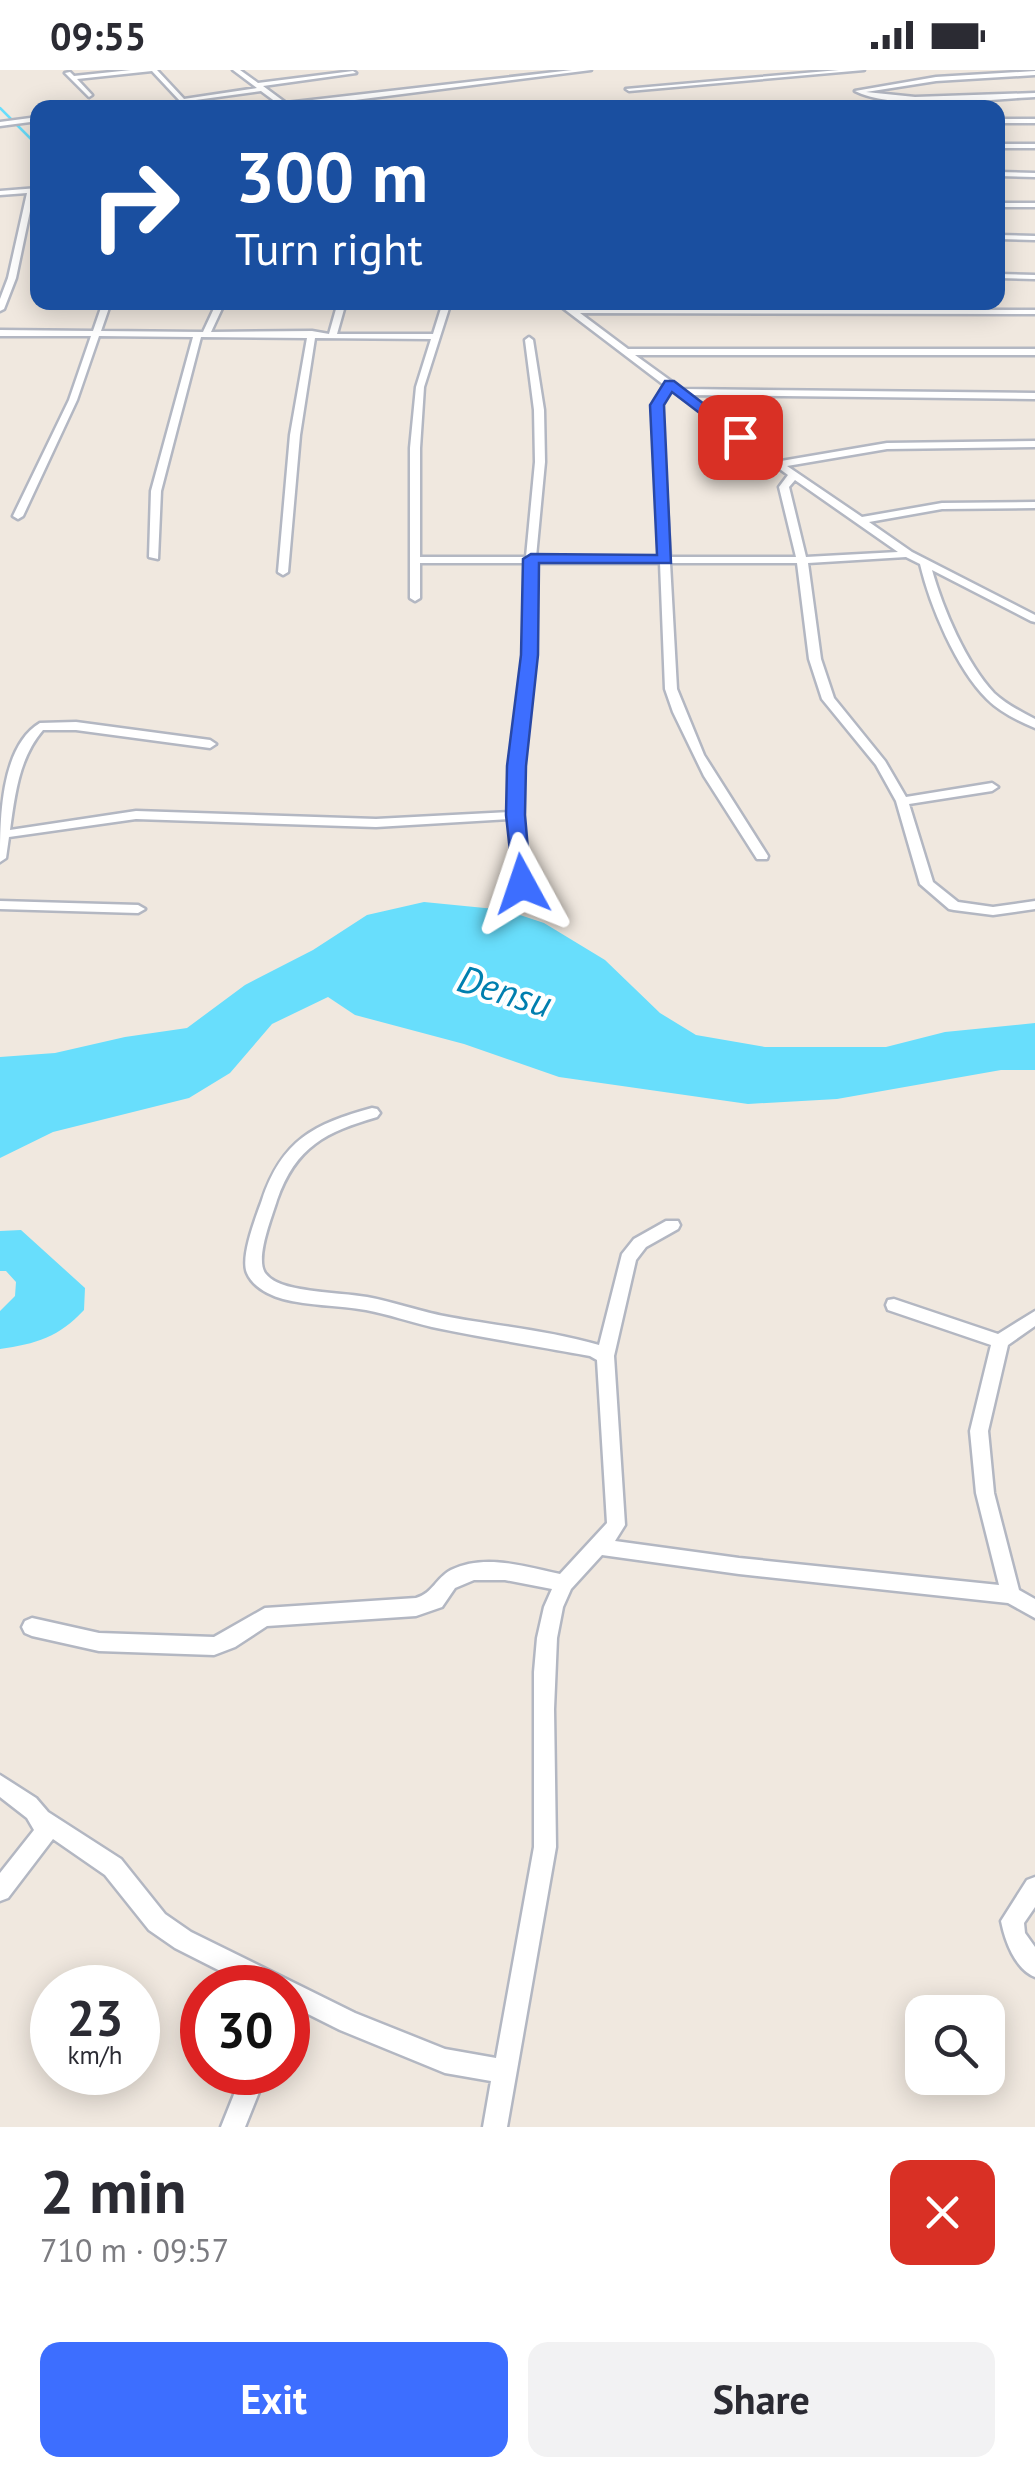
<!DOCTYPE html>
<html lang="en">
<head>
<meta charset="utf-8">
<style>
  :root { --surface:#fff; --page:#f2f2f3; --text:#2b2b33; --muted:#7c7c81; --accent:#3d6eff }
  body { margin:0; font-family:"PT Sans",sans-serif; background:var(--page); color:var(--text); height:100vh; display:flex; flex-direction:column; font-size:38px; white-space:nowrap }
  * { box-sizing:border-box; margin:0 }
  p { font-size:32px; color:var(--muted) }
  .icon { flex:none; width:55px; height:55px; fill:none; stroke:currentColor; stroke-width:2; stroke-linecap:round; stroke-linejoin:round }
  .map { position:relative; height:2057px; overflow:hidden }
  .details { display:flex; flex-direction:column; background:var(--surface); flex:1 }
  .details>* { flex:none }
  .guide { position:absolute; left:30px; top:30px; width:975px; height:210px; border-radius:20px; box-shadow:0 5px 25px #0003; background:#1a4fa0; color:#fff; overflow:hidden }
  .fabs { position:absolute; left:905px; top:1925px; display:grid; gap:20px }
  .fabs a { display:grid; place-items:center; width:100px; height:100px; border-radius:20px; background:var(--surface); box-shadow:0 5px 25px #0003; font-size:50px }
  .speed { position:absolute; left:30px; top:1895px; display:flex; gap:20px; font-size:50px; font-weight:700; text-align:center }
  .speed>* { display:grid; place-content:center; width:130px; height:130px; border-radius:50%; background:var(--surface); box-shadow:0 5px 25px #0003; line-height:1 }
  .speed small { font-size:25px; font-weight:400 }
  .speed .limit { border:15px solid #d22; background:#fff; color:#111 }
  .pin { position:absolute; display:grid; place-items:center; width:85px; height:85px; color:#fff; margin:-42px; border-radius:20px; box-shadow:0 5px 15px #0006 }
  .me { position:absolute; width:110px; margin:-55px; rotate:355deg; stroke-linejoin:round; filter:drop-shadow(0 0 8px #0008) }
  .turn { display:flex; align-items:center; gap:35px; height:210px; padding:0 40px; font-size:45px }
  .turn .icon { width:130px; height:130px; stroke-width:2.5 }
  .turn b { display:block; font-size:70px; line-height:85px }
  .round { display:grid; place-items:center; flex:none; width:105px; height:105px; border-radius:20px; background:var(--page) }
  .head { display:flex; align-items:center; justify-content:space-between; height:170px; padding:0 40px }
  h1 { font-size:60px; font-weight:700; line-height:75px }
  .button { display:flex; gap:20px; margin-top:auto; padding:20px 40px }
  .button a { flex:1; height:115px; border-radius:20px; background:var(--accent); color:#fff; font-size:40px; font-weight:700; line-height:115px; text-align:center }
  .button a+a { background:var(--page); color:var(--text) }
  .status { display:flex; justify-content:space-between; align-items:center; height:70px; padding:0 50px; background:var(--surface); direction:ltr }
  .status svg { height:28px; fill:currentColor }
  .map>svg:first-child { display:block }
</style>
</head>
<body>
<div class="status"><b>09:55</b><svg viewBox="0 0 49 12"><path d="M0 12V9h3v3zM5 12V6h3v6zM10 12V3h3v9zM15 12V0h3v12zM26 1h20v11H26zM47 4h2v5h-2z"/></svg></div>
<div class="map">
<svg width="1035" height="2057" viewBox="0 0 1035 2057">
  <rect width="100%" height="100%" fill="#f0e8df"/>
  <path fill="#68defc" d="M 424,832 L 505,840 L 544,853 L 605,890 L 660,943 L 696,965 L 765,977 L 886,977 L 945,962 L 1035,953 L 1035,1000 L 1001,1000 L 837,1029 L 748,1034 L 559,1007 L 464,974 L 355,945 L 328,927 L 272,954 L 230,1003 L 189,1028 L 53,1062 L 0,1088 L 0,987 L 55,983 L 125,967 L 187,958 L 245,915 L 313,880 L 367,845 Z
    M 21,1160 L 85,1218 L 84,1240 C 59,1267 36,1274 0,1279 L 0,1241 L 15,1226 L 16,1212 L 6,1201 L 0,1201 L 0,1161 Z"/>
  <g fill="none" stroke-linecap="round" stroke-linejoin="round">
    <path stroke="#68defc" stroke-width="2.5" d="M 0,38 L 14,52
      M 617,38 L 683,32
      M 17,55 L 38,76"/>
    <defs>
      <path id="street" d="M 131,0 L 157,0 L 184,29 L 257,18 L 233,0 L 240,0 L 258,13 L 353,1 L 356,3 L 263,16 L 286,33 L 572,0 L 591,0 L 292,38 L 284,38 L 261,21 L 181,32 L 152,1 L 77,9 L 92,25 L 89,27 L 65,3 L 70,2 L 74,6 Z
        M 839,0 L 864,0 L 629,21 L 626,19 Z
        M 1035,1 L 1035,5 L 936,11 L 866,22 L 915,27 L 1035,23 L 1035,27 C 989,29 894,41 855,21 L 936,7 Z
        M 38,47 L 38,51 L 0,56 L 0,52 Z
        M 998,49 L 1035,49 L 1035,53 L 998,53 Z
        M 998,74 L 1035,74 L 1035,78 L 998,78 Z
        M 998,102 L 1035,103 L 1035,107 L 998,106 Z
        M 38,118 L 38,122 L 34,122 L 16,208 L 4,239 L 0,241 L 0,229 L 8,208 L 27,123 L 0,125 L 0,121 Z
        M 998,133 L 1035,133 L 1035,137 L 998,137 Z
        M 998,165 L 1035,166 L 1035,170 L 998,169 Z
        M 998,204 L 1035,205 L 1035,209 L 998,208 Z
        M 103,232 L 111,232 L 101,261 L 203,262 L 217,232 L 225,232 L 211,262 L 312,261 L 329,264 L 338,232 L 346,232 L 337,264 L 433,264 L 443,232 L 451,232 L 424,317 L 420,378 L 420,487 L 526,487 L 535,392 L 534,340 L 525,270 L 529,267 L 533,270 L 544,340 L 545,392 L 536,487 L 659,487 L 653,335 L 664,315 L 555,232 L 565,232 L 573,239 L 1035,240 L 1035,244 L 580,243 L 628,279 L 1035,279 L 1035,285 L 635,285 L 682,319 L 1035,323 L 1035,329 L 689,325 L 781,391 L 887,373 L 1035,371 L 1035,377 L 887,379 L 787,396 L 862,447 L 942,433 L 1035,432 L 1035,438 L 942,439 L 869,452 L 912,482 L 1035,545 L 1035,552 L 1031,551 L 932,500 C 943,539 966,593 994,623 C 1006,634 1021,642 1035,649 L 1035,658 C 1018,651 1000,642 987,629 C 956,598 930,536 920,494 L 906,487 L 808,493 L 821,589 L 834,628 L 885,691 L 906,727 L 992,713 L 998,717 L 992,721 L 909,734 L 933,812 L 958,832 L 993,837 L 1035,831 L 1035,839 L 993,845 L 954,840 L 949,839 L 920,814 L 896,731 L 876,695 L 822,629 L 809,589 L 797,493 L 670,493 L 677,619 L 704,685 L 768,786 L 767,789 L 757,789 L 704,706 L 673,642 L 665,619 L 660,493 L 536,493 L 535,585 L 523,695 L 522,745 L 529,813 L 527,816 L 517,816 L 515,813 L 510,749 L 376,757 L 136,749 L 9,767 L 6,788 L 0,792 C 0,751 0,677 40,653 L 76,652 L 210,670 L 216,674 L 210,678 L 76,660 L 43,660 C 19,688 15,724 10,760 L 136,741 L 376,749 L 510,742 L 511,695 L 523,585 L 526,493 L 420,493 L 420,528 L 415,531 L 410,528 L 410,378 L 416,317 L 431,269 L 315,268 L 300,365 L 288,502 L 283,505 L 278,502 L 290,365 L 307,268 L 201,267 L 161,421 L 158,489 L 149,487 L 151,421 L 193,267 L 99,266 L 77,330 L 23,446 L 18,449 L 13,446 L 69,330 L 91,266 L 0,266 L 0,260 L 93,261 ZM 670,319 L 788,405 L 779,417 L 796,487 L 670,487 L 661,335 ZM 795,410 L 898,482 L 806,487 L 789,417 Z
        M 0,831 L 138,835 L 145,839 L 138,843 L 0,839 Z
        M 372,1038 L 377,1039 L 380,1043 L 377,1047 C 326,1062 296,1076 277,1130 C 272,1147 255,1188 265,1203 C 271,1211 282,1215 291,1217 C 316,1223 342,1223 367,1227 C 394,1232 421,1242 449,1247 C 498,1256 551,1261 599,1275 L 622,1184 L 634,1169 L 666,1151 L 678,1151 L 680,1155 L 678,1159 L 646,1177 L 636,1190 L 614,1286 L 625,1455 L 615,1471 L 739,1488 L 999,1515 L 976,1423 L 970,1361 L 991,1275 L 888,1240 L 886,1235 L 888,1230 L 894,1229 L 998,1264 L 1035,1241 L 1035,1256 L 1008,1275 L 988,1361 L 994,1423 L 1019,1520 L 1035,1529 L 1035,1548 L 1008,1533 L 739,1504 L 602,1485 L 571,1519 L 563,1537 L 557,1568 L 554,1639 L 556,1777 L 507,2057 L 483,2057 L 491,2011 L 445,2003 L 340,1960 L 288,1934 L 288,1918 L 254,1918 L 175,1878 L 149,1860 L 105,1805 L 53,1769 L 8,1828 L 0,1831 L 0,1803 L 34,1760 L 27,1748 L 0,1727 L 0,1705 L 36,1728 L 48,1742 L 121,1789 L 165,1844 L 191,1862 L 355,1943 L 445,1979 L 496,1988 L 534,1777 L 534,1602 L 537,1568 L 544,1537 L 552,1519 L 505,1510 L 474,1510 L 455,1518 L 442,1537 L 416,1546 L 267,1556 L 235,1577 L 214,1585 L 99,1581 L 32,1566 L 25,1563 L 22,1557 L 25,1551 L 32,1548 L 99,1563 L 214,1567 L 265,1538 L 416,1528 C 433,1523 436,1508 451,1500 C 485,1483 526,1497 560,1504 L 607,1453 L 597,1290 L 590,1286 C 537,1276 484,1268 432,1257 C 410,1252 388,1244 366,1240 C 339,1235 309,1236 283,1229 C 269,1225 253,1217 247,1203 C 240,1187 256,1147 262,1130 C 282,1070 314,1054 372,1038 Z
        M 1035,1807 L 1035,1837 L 1024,1853 L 1025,1863 L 1035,1877 L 1035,1907 C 1015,1899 1005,1871 1001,1851 L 1027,1810 Z
        M 243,2002 L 267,2002 L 245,2057 L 221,2057 Z"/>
    </defs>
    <use href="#street" stroke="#b3b7c2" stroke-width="5"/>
    <use href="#street" fill="#fff" fill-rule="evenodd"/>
  </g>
  <path fill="#3d6eff" stroke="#2848a6" stroke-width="2.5" d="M 665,311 L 674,311 L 747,367 L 735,370 L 672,322 L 664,335 L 671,493 L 539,493 L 538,585 L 526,696 L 525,745 L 531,814 L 529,818 L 514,818 L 506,745 L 507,696 L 521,585 L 523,489 L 531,484 L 657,485 L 650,335 Z"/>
  <g text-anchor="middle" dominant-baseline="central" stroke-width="8" stroke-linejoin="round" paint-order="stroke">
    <g font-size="38" font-style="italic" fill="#007faf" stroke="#fff">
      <text transform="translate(505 920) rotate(17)">Densu</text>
    </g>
  </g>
</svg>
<div class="fabs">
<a><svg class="icon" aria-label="search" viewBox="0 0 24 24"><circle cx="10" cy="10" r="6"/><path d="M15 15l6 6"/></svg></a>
</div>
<div class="speed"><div>23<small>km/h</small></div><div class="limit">30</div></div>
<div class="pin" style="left:740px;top:367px;background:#d93025"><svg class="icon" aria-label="arrive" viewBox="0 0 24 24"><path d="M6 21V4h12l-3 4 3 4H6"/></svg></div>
<svg class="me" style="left:522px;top:814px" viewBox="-20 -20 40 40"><path d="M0-17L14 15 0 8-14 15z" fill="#3d6eff" stroke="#fff" stroke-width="4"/></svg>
<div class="guide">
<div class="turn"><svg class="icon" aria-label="right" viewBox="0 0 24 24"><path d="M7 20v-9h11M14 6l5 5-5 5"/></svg><div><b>300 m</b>Turn right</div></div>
</div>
</div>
<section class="details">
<div class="head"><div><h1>2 min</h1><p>710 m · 09:57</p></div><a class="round" style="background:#d93025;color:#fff"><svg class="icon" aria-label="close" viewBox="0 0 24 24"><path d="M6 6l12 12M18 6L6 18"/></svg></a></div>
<div class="button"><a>Exit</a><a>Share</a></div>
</section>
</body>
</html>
